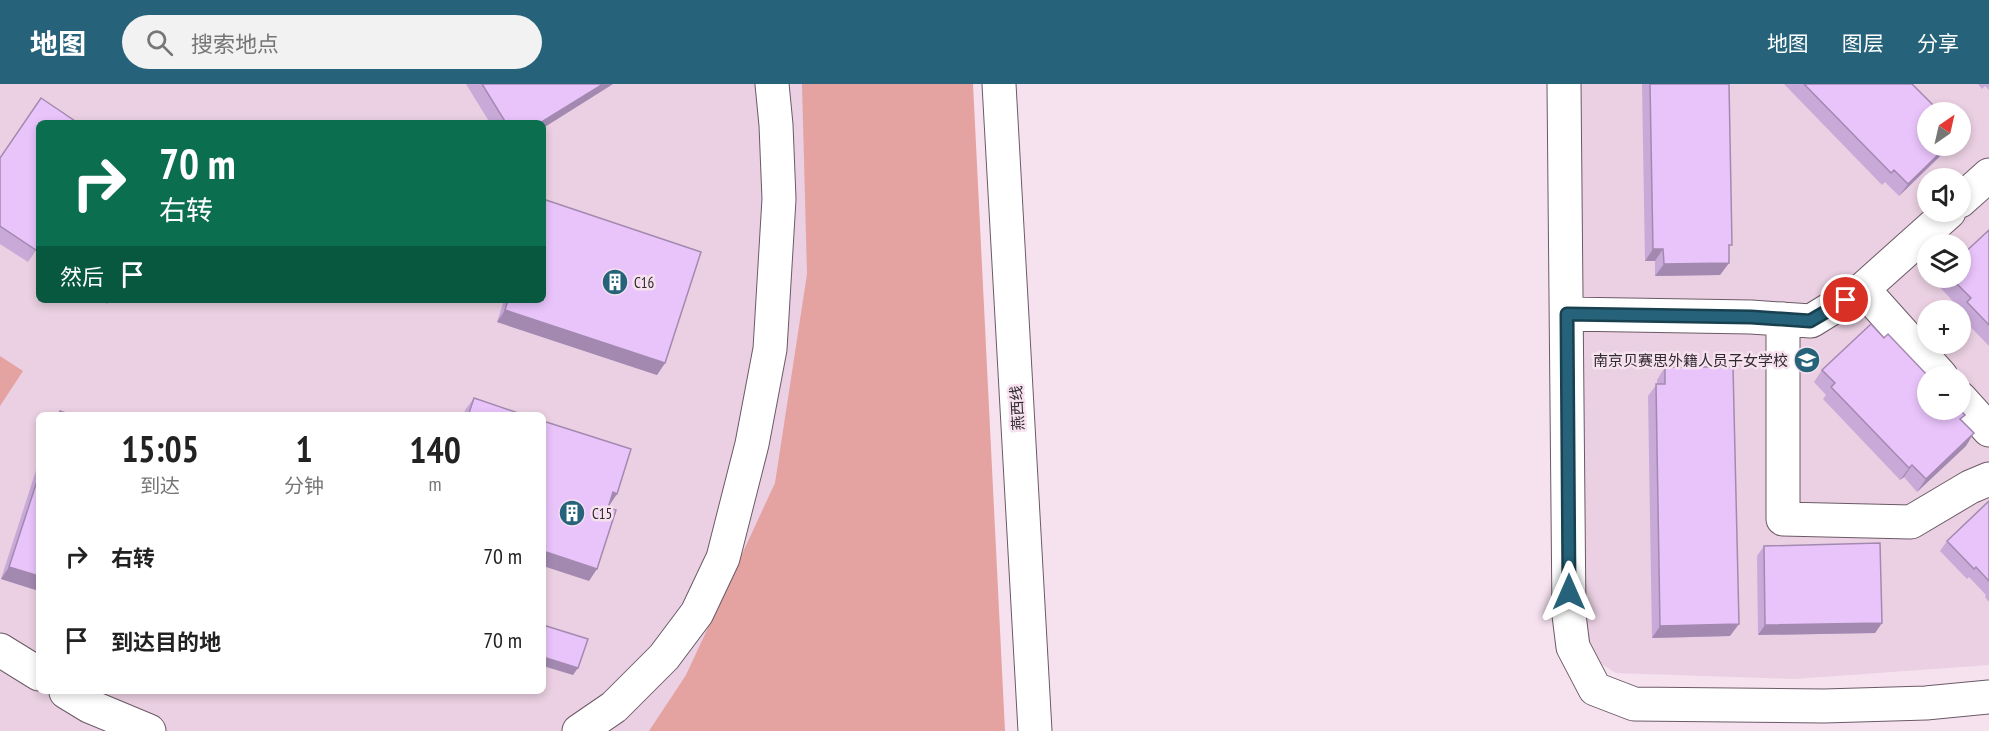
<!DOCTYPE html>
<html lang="zh">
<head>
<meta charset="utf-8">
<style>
  :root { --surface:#fff; --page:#f2f2f2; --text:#222; --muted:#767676; --accent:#26637a }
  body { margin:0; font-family:"PT Sans Narrow","Noto Sans SC",sans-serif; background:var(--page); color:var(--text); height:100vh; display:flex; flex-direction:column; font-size:22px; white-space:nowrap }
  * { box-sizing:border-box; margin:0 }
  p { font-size:20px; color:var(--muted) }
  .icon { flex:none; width:33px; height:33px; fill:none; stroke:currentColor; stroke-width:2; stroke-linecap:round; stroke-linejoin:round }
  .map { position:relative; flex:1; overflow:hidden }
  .sheet { position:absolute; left:36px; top:328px; width:510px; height:282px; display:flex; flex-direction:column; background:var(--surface); border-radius:9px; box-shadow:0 3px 9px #0003 }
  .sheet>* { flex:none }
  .top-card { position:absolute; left:36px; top:36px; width:510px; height:183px; border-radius:9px; box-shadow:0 3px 9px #0003; background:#0b6e4f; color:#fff; overflow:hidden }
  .needle { width:39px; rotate:34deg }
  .fabs { position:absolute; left:1917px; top:18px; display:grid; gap:12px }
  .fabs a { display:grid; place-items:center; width:54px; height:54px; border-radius:50%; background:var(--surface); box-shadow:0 3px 9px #0003; font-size:30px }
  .pin { position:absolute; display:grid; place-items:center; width:51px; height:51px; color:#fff; margin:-26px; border:3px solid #fff; border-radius:50%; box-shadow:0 2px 6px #0007 }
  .me { position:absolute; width:66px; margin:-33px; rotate:0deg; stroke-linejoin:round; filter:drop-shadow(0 0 4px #0008) }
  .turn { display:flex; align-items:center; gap:21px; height:126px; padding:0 24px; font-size:27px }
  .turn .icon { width:78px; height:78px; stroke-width:2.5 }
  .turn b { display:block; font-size:42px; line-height:51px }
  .then { display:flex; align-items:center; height:57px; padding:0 24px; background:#0003; gap:12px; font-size:22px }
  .eta { display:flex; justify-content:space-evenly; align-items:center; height:102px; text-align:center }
  .eta b { font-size:36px; font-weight:800; line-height:42px }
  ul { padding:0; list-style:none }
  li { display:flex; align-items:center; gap:18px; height:84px; padding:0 24px }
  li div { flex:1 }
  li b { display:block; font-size:22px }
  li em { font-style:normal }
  header { display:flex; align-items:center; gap:36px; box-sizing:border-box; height:84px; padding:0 30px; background:var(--accent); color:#fff }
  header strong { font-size:28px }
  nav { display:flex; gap:33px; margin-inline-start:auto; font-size:21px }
  .search { width:420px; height:54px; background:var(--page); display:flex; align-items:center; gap:15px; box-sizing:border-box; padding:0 21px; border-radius:33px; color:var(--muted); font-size:22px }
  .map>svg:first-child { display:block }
</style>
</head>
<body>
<header>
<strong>地图</strong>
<div class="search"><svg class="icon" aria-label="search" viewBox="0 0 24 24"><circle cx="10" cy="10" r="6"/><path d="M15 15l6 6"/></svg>搜索地点</div>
<nav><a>地图</a><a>图层</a><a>分享</a></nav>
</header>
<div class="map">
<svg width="1989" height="647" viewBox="0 0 1989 647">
  <rect width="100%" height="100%" fill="#f6e1ef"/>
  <path fill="#ead0e2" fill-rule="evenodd" d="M 0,0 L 960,0 L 986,647 L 0,647 ZM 39,39 L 543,39 L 543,216 L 39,216 ZM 39,332 L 543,332 L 543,608 L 39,608 Z
    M 1580,0 L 1989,0 L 1989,581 L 1794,595 L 1616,589 L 1600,579 L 1585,550 ZM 1928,28 L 1960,28 L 1960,62 L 1928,62 ZM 1928,94 L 1960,94 L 1960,128 L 1928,128 ZM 1928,160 L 1960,160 L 1960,194 L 1928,194 ZM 1928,226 L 1960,226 L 1960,260 L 1928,260 ZM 1928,292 L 1960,292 L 1960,326 L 1928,326 Z"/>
  <path fill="#e4a2a0" d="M 802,0 L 973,0 L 1005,647 L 649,647 L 686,591 L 775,399 L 807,190 Z
    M 0,272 L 23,287 L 0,322 Z"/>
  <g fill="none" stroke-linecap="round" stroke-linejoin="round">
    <defs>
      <path id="minor" d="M 1564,0 L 1569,531 L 1573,563 L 1595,605 L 1634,620 L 1824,622 L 1926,619 L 1989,613
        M 1960,117 L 1989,91
        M 1863,205 L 1941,292
        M 1567,230 L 1751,233 L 1811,237 L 1863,205 L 1949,128
        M 1783,235 L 1783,435 L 1911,438 L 1970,403 L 1989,395
        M 1960,314 L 1989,346
        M 0,566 L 39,590
        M 66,608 L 89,622 L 149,647
        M 579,647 L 614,623 L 664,573 L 697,529 L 723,474 L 752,360 L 770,265 L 779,115 L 776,41 L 772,0"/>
      <path id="major" d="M 999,0 L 1035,647"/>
    </defs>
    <use href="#minor" stroke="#6b5a66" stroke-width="35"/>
    <use href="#major" stroke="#6b5a66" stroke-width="35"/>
    <use href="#minor" stroke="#fff" stroke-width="33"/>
    <use href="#major" stroke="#fff" stroke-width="33"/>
  </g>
  <path fill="#c8a9d8" d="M 466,0 L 613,0 L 543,44 L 543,39 L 490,39 Z
    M 1642,0 L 1729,0 L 1729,179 L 1720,191 L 1655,192 L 1655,177 L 1645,177 Z
    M 1784,0 L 1912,0 L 1948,65 L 1899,112 L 1885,98 L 1882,101 Z
    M 1978,0 L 1989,0 L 1989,6 L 1985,2 L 1982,5 Z
    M 0,73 L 39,162 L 28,178 L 0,160 Z
    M 1989,146 L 1989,262 L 1960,232 L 1960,227 L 1961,226 L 1937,200 L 1941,194 L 1960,194 Z
    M 101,216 L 110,216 L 107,220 Z
    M 504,216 L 543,216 L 665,279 L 657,291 L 497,238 Z
    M 1665,283 L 1730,552 L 1652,554 L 1648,312 L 1657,300 L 1657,296 Z
    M 1822,286 L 1961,336 L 1966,362 L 1917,408 L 1904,393 L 1900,396 L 1823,315 L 1826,311 L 1814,298 Z
    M 474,314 L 527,332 L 464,332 L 465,326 Z
    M 39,377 L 39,507 L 1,495 Z
    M 1989,417 L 1989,518 L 1985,513 L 1986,511 L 1969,493 L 1967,495 L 1940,467 L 1947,457 Z
    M 1764,462 L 1882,539 L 1875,549 L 1758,551 L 1757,472 Z"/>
  <path fill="#a389b0" d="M 603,0 L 613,0 L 543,44 L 543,39 L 540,39 Z
    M 1947,62 L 1950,62 L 1899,112 L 1908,100 Z
    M 1653,165 L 1663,165 L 1655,177 L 1645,177 Z
    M 1729,179 L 1720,191 L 1655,192 L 1664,180 Z
    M 505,226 L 665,279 L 657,291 L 497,238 Z
    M 1974,349 L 1966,362 L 1917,408 L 1926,395 Z
    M 1912,381 L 1904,393 L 1900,396 L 1909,384 Z
    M 613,408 L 617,410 L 609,422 Z
    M 543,467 L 597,485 L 589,497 L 543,482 Z
    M 9,483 L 39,492 L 39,507 L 1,495 Z
    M 1882,539 L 1875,549 L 1758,551 L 1765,541 Z
    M 1739,540 L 1730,552 L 1652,554 L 1660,542 Z
    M 543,573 L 578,584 L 573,591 L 543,582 Z"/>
  <path fill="#e9c4fb" stroke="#a389b0" stroke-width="1.5" d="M 482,0 L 603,0 L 540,39 L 506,39 Z
    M 1650,0 L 1729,0 L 1732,161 L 1729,161 L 1729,179 L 1664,180 L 1663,165 L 1653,165 Z
    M 1804,0 L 1912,0 L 1940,28 L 1928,28 L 1928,62 L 1947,62 L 1908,100 L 1894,86 L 1891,89 Z
    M 41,14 L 78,39 L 39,39 L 39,162 L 36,166 L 0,142 L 0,74 Z
    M 543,115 L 701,168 L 665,279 L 505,226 L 508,216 L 543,216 Z
    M 1989,146 L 1989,241 L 1967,218 L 1971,214 L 1951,194 L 1960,194 L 1960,173 Z
    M 1871,240 L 1884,254 L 1888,250 L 1928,292 L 1928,326 L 1960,326 L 1965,331 L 1960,335 L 1974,349 L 1926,395 L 1912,381 L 1909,384 L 1831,303 L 1835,299 L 1822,286 Z
    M 1665,283 L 1733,283 L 1739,540 L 1660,542 L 1656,300 L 1665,300 Z
    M 474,314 L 527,332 L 468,332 Z
    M 60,327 L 75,332 L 58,332 Z
    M 543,337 L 631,365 L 617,410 L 613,408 L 608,424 L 616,426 L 597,485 L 543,467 Z
    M 39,391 L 39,492 L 9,483 Z
    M 1989,417 L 1989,497 L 1976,483 L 1974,485 L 1947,457 Z
    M 1880,459 L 1882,539 L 1765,541 L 1764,462 Z
    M 543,541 L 588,555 L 578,584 L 543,573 Z"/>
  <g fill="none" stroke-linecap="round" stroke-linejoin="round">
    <defs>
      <path id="route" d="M 1569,508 L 1567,230 L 1751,233 L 1810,237 L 1846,216"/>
    </defs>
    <use href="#route" stroke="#19404f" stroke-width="15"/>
    <use href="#route" stroke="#26637a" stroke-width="10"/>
  </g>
  <defs>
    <symbol id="building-disc" viewBox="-11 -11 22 22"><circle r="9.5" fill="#26637a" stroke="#f6e1ef"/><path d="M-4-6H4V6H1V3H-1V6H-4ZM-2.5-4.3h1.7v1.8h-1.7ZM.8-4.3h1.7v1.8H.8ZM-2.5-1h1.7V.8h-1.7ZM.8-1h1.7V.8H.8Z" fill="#fff"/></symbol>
    <symbol id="school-disc" viewBox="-11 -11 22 22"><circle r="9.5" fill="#26637a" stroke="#f6e1ef"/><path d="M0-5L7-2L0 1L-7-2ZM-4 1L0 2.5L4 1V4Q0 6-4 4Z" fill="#fff"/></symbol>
  </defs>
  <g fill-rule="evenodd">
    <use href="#building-disc" x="600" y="183" width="30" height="30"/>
    <use href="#school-disc" x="1792" y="261" width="30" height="30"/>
    <use href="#building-disc" x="557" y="414" width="30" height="30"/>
  </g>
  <g text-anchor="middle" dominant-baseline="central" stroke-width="5" stroke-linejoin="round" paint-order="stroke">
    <g font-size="15" fill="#30292e" stroke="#f6e1ef" text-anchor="start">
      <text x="634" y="198">C16</text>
      <text x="1788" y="276" text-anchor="end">南京贝赛思外籍人员子女学校</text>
      <text x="592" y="429">C15</text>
    </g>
    <g font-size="15" fill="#30292e" stroke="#f6e1ef">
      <text transform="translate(1017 324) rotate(-93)">燕西线</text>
    </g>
  </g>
</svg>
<div class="fabs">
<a><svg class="needle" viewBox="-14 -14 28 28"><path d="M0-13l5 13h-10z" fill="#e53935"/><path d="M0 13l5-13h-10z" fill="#767676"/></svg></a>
<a><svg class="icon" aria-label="sound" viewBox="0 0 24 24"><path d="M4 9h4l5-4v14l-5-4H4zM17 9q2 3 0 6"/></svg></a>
<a><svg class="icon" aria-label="layers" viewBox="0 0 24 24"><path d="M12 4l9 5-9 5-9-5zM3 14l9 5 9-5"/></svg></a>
<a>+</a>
<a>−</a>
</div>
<div class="pin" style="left:1846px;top:216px;background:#d93025"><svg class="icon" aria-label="arrive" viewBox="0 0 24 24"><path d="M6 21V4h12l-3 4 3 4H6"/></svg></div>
<svg class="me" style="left:1569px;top:508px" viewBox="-20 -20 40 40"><path d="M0-17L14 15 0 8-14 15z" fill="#26637a" stroke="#fff" stroke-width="4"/></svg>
<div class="top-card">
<div class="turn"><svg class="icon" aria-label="right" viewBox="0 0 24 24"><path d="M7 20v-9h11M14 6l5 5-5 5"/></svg><div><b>70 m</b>右转</div></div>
<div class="then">然后<svg class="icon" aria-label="arrive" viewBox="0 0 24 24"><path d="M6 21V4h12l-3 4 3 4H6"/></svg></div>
</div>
<section class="sheet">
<div class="eta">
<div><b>15:05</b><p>到达</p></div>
<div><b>1</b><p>分钟</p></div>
<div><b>140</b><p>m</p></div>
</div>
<ul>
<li><svg class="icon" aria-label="right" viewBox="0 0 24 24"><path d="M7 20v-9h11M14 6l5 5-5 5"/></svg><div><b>右转</b></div><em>70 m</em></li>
<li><svg class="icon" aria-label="arrive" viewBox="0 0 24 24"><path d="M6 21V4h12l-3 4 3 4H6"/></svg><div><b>到达目的地</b></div><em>70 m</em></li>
</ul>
</section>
</div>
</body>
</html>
